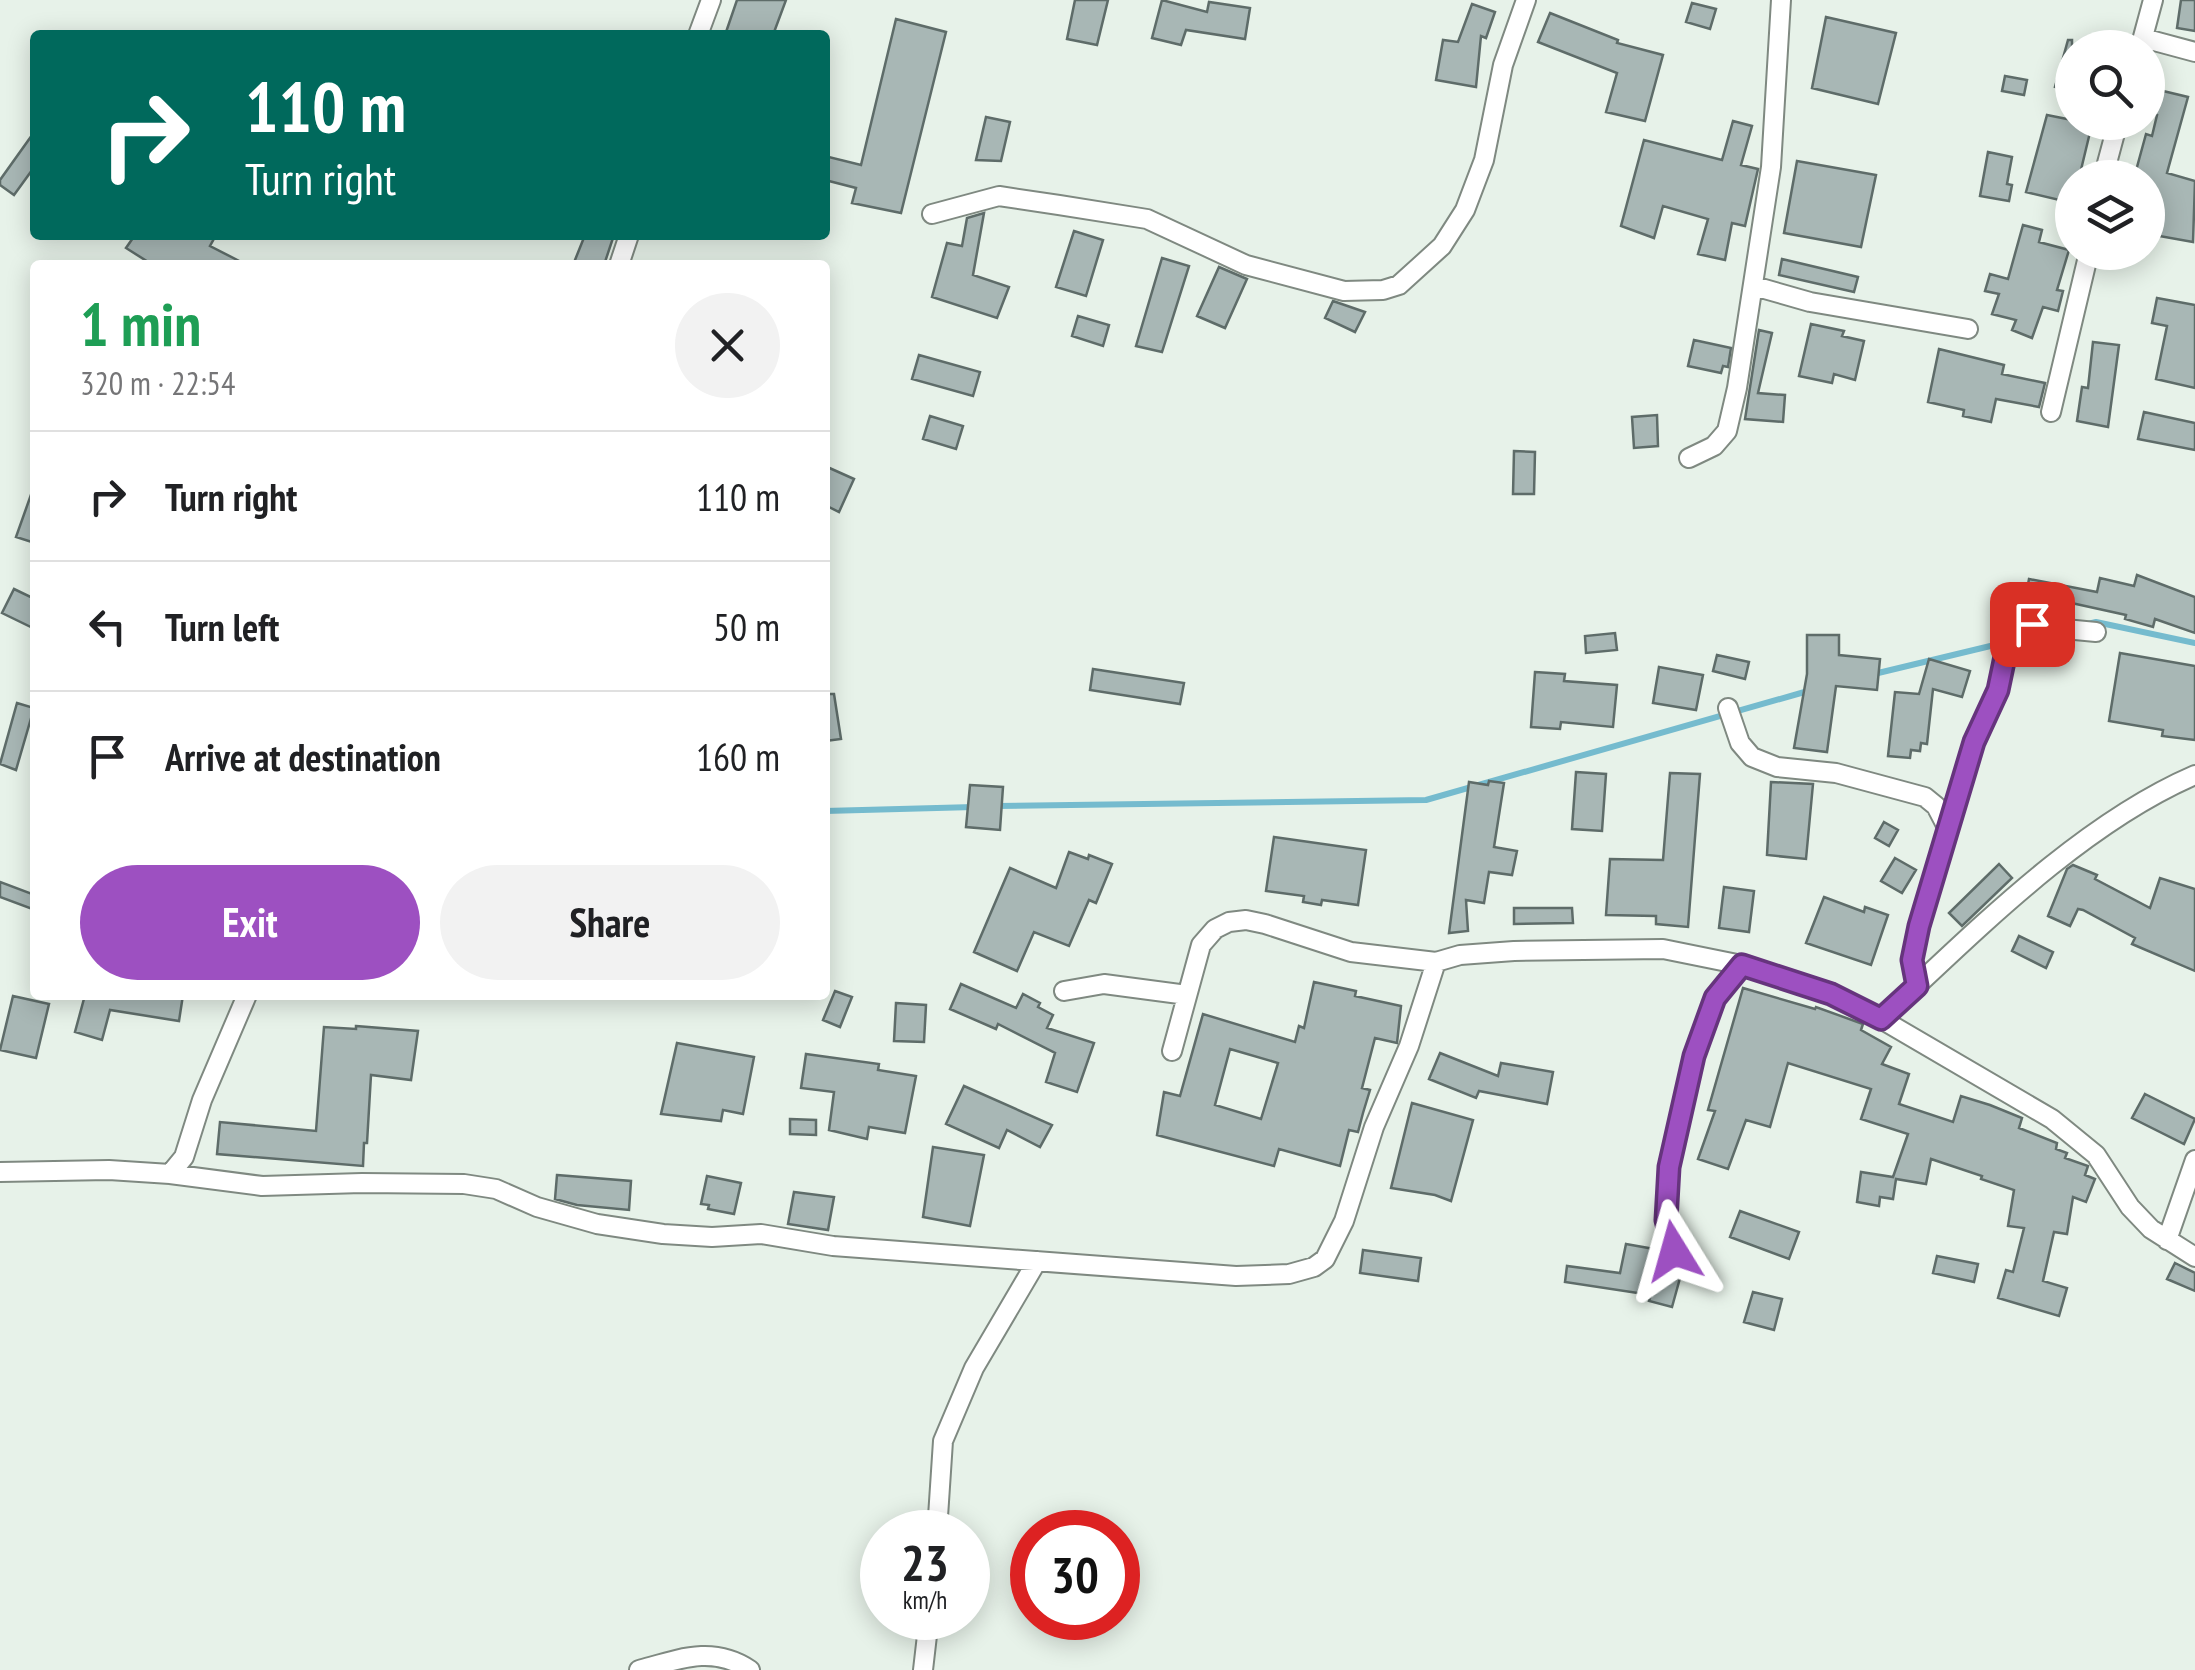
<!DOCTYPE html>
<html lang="en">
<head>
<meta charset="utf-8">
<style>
  :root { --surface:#fff; --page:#f2f2f2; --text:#202124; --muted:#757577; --line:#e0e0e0; --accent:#9d50c1 }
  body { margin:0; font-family:"PT Sans Narrow",sans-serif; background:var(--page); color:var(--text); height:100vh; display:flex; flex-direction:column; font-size:38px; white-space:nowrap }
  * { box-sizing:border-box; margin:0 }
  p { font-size:32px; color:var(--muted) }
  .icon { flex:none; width:55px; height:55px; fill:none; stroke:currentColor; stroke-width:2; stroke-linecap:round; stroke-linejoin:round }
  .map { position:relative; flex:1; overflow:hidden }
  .drawer { position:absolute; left:30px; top:260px; width:800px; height:740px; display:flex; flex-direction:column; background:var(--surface); border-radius:10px; box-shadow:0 5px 25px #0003 }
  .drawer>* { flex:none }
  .guide { position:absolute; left:30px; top:30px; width:800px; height:210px; border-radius:10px; box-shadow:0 5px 25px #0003; background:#00695c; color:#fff; overflow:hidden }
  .fabs { position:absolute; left:2055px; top:30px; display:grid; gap:20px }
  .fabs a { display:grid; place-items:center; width:110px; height:110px; border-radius:50%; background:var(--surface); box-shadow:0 5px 25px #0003; font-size:50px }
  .speed { position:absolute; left:860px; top:1510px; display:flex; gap:20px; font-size:50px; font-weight:700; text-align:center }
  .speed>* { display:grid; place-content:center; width:130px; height:130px; border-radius:50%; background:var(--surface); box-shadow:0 5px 25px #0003; line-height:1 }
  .speed small { font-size:25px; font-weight:400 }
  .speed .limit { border:15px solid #d22; background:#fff; color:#111 }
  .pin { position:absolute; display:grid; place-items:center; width:85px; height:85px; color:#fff; margin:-42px; border-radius:20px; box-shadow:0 5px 15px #0006 }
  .me { position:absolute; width:110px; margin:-55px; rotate:352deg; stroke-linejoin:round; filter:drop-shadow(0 0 8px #0008) }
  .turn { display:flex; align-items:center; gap:35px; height:210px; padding:0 50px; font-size:45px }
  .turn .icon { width:130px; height:130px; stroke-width:2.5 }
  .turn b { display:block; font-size:70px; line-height:85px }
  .round { display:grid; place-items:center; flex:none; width:105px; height:105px; border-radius:52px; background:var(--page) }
  .head { display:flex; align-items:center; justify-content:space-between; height:170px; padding:0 50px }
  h1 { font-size:60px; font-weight:800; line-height:75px; color:#1e9e55 }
  .button { display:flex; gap:20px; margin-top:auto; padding:20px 50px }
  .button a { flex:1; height:115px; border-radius:60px; background:var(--accent); color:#fff; font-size:40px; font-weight:800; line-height:115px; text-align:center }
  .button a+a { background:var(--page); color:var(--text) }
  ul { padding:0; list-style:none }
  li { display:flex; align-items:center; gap:30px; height:130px; padding:0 50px; border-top:2px solid var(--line) }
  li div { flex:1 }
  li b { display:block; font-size:38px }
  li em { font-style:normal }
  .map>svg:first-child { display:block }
</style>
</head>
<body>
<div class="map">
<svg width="2195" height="1670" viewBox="0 0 2195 1670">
  <rect width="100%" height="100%" fill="#e7f2e9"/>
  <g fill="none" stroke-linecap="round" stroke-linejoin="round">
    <path stroke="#75bbce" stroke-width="6" d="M 2088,624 L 2096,622 L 2195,643
      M 1874,674 L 2007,642
      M 996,806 L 1426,800 L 1808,691
      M 825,811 L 974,807"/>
  </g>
  <path fill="#a8b7b5" stroke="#5e6c69" stroke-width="2.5" fill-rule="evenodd" d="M 737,0 L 786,0 L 773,35 L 725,35 Z
    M 1075,0 L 1108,0 L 1097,45 L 1067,39 Z
    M 1162,0 L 1207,12 L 1209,2 L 1250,8 L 1245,39 L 1186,30 L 1181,45 L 1152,38 Z
    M 2181,0 L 2195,0 L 2195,31 L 2177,28 Z
    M 1692,3 L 1716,9 L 1710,29 L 1686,22 Z
    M 1472,4 L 1495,12 L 1486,38 L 1481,36 L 1476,87 L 1436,80 L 1443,40 L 1458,42 Z
    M 1550,13 L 1618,40 L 1617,43 L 1663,55 L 1645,121 L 1606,112 L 1617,73 L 1538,42 Z
    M 1826,17 L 1896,33 L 1878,104 L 1812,88 Z
    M 896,19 L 946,32 L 901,213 L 852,203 L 856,188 L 825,180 L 825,156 L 861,165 Z
    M 2068,40 L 2072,40 L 2072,92 L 2055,87 Z
    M 2005,76 L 2027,80 L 2024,95 L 2002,91 Z
    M 2159,90 L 2188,97 L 2167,173 L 2195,181 L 2193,242 L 2148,234 L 2148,178 L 2134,178 L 2146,134 L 2152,136 L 2157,115 L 2148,112 L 2148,91 L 2159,93 Z
    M 2047,115 L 2092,124 L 2079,178 L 2072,178 L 2072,203 L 2026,192 Z
    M 986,117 L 1010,122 L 1001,161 L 976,160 Z
    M 1733,121 L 1752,126 L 1741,165 L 1758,169 L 1745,226 L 1732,223 L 1725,260 L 1698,254 L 1708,219 L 1663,206 L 1654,238 L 1621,226 L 1644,140 L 1722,160 Z
    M 35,131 L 35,166 L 14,195 L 0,185 L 0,180 Z
    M 1988,152 L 2012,157 L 2007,184 L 2012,185 L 2009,201 L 1980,196 Z
    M 1797,161 L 1876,175 L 1861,247 L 1784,233 Z
    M 984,213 L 973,275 L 1009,287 L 997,318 L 932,297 L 947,243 L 962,246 L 967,218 Z
    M 2023,225 L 2042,230 L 2039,242 L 2069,250 L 2057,290 L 2063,291 L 2058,311 L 2043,307 L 2032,338 L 2012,330 L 2016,320 L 1992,314 L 1999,294 L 1985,291 L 1990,274 L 2008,279 Z
    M 1074,231 L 1103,240 L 1086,296 L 1056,287 Z
    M 135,235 L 216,235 L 210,246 L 247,265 L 153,265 L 126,248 Z
    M 585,235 L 614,235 L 604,265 L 573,265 Z
    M 1162,258 L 1189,266 L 1162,352 L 1136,346 Z
    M 1782,259 L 1858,277 L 1854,292 L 1779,275 Z
    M 1219,267 L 1247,279 L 1225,328 L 1197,316 Z
    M 2157,298 L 2195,305 L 2195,388 L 2156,379 L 2167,326 L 2152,323 Z
    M 1333,301 L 1365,312 L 1355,332 L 1325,318 Z
    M 1078,316 L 1109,325 L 1103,346 L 1072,336 Z
    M 1811,324 L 1844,331 L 1842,336 L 1864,341 L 1855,380 L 1834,374 L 1832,383 L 1799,376 Z
    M 1759,330 L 1772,333 L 1758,393 L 1785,395 L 1783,422 L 1745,419 Z
    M 1694,340 L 1731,348 L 1728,367 L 1723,366 L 1721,373 L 1688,366 Z
    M 2093,342 L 2119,345 L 2108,427 L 2077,421 L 2082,387 L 2088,388 Z
    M 1939,349 L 2004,365 L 2002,374 L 2045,383 L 2039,407 L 1996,399 L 1991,422 L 1963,416 L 1964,410 L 1928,402 Z
    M 919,355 L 980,372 L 973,396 L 912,379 Z
    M 2144,412 L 2195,423 L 2195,450 L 2138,439 Z
    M 1657,415 L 1658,446 L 1634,448 L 1632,417 Z
    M 930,416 L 963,426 L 956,449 L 923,439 Z
    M 1514,451 L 1535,452 L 1534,494 L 1513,494 Z
    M 825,466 L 854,479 L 839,512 L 825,505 Z
    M 33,489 L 35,490 L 35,543 L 16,537 Z
    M 2137,575 L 2195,597 L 2195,633 L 2155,619 L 2153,627 L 2125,619 L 2126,615 L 2067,602 L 2065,614 L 2024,606 L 2029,579 L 2097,592 L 2100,578 L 2134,586 Z
    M 14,589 L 35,599 L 35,629 L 2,613 Z
    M 1615,633 L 1617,650 L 1586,653 L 1585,636 Z
    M 1807,635 L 1839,635 L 1839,655 L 1880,659 L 1877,690 L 1836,686 L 1827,752 L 1794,748 L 1807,674 Z
    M 2120,653 L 2195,666 L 2195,740 L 2162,736 L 2163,730 L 2109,721 Z
    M 1717,655 L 1749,662 L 1745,679 L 1713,671 Z
    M 1929,659 L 1970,671 L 1962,697 L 1933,689 L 1927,744 L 1921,743 L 1920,751 L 1911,750 L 1910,758 L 1888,756 L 1895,692 L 1919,694 Z
    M 1659,667 L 1703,675 L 1696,710 L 1653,703 Z
    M 1093,669 L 1184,683 L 1180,704 L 1090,690 Z
    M 1535,672 L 1565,674 L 1564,681 L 1617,685 L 1613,727 L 1561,722 L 1560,729 L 1531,727 Z
    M 825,694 L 834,694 L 841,739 L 825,741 Z
    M 17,703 L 34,708 L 16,770 L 0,764 Z
    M 1576,772 L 1606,774 L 1602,831 L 1572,829 Z
    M 1670,773 L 1700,774 L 1688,927 L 1656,924 L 1656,916 L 1606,915 L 1610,859 L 1663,860 Z
    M 1489,781 L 1504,783 L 1494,847 L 1517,851 L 1512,875 L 1489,872 L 1484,903 L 1466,900 L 1468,931 L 1449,933 L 1469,782 L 1488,785 Z
    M 1771,782 L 1813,784 L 1806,859 L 1767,855 Z
    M 970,785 L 1003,787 L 1000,830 L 966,827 Z
    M 1884,822 L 1898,830 L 1889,846 L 1875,838 Z
    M 1274,837 L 1366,850 L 1358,905 L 1322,900 L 1321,905 L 1303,902 L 1304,896 L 1266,891 Z
    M 1069,852 L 1088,859 L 1089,855 L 1112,864 L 1096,903 L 1089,900 L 1069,946 L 1034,932 L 1017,971 L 974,952 L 1010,868 L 1056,888 Z
    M 1895,858 L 1916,870 L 1902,893 L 1881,881 Z
    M 1999,864 L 2012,878 L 1962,926 L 1949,913 Z
    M 2073,865 L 2097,875 L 2095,879 L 2150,908 L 2160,878 L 2195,889 L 2195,971 L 2132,944 L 2135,938 L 2083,910 L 2078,909 L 2070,926 L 2048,916 L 2067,869 Z
    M 0,882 L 35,895 L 35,910 L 0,897 Z
    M 1724,887 L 1754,891 L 1749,932 L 1719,928 Z
    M 1824,897 L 1864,912 L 1865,907 L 1888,915 L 1871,965 L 1806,943 Z
    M 1514,908 L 1572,908 L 1573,923 L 1514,924 Z
    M 2019,936 L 2053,952 L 2046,968 L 2012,951 Z
    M 1314,982 L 1356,991 L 1355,996 L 1401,1006 L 1397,1043 L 1375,1038 L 1362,1088 L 1370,1090 L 1363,1113 L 1358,1132 L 1349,1130 L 1340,1166 L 1279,1149 L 1274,1166 L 1157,1135 L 1164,1092 L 1180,1096 L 1203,1014 L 1295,1042 L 1299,1026 L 1304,1028 ZM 1230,1049 L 1278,1063 L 1261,1119 L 1215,1105 Z
    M 961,984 L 1016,1008 L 1023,994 L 1040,1003 L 1038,1007 L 1053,1015 L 1047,1028 L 1094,1043 L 1077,1092 L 1046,1082 L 1055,1053 L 998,1024 L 996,1029 L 950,1009 Z
    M 1743,988 L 1815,1009 L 1816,1007 L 1863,1024 L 1861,1030 L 1891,1047 L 1882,1064 L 1909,1074 L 1899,1104 L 1953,1122 L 1961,1096 L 1990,1105 L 2022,1118 L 2019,1128 L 2057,1143 L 2056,1149 L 2067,1153 L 2065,1158 L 2088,1166 L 2085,1175 L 2095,1179 L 2086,1202 L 2073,1197 L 2067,1234 L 2054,1232 L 2043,1281 L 2067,1288 L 2059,1316 L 1998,1298 L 2006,1270 L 2013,1272 L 2024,1228 L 2008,1226 L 2014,1190 L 1981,1179 L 1982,1176 L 1931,1159 L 1926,1184 L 1896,1179 L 1893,1199 L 1880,1197 L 1879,1206 L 1857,1202 L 1861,1172 L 1893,1177 L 1908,1134 L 1861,1119 L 1871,1089 L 1788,1063 L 1770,1127 L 1746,1120 L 1728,1169 L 1698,1159 L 1715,1111 L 1708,1110 Z
    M 835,991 L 852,997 L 840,1027 L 823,1020 Z
    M 85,995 L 183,995 L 179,1021 L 110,1010 L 102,1040 L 75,1032 Z
    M 13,996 L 49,1004 L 36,1058 L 0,1050 Z
    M 896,1003 L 926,1005 L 924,1042 L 894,1041 Z
    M 356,1026 L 418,1031 L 411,1080 L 371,1075 L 367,1143 L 364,1143 L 363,1166 L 217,1154 L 220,1122 L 316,1131 L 324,1027 L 356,1029 Z
    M 677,1043 L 754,1057 L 743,1114 L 723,1110 L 721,1121 L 661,1114 Z
    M 1440,1053 L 1498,1076 L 1501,1063 L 1553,1072 L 1547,1104 L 1479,1091 L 1476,1098 L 1429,1079 Z
    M 806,1054 L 879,1064 L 878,1070 L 916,1076 L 905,1133 L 869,1127 L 867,1139 L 829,1130 L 834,1092 L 801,1088 Z
    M 964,1086 L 1052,1125 L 1040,1147 L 1007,1130 L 999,1148 L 946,1124 Z
    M 2145,1094 L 2195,1119 L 2184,1144 L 2132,1118 Z
    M 1412,1103 L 1473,1120 L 1451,1201 L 1435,1195 L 1391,1188 Z
    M 790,1119 L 816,1120 L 816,1135 L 790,1134 Z
    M 933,1147 L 984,1155 L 970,1226 L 923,1217 Z
    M 557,1175 L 631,1181 L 629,1210 L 577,1205 L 555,1199 Z
    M 707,1176 L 741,1183 L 734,1214 L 708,1209 L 709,1205 L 701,1204 Z
    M 794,1192 L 834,1197 L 828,1230 L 788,1224 Z
    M 1740,1211 L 1799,1232 L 1789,1259 L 1730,1237 Z
    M 1626,1244 L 1654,1249 L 1672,1263 L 1685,1260 L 1672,1307 L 1649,1301 L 1651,1295 L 1565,1282 L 1567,1266 L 1620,1273 Z
    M 1363,1250 L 1421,1258 L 1418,1281 L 1360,1273 Z
    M 1937,1256 L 1978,1264 L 1974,1282 L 1933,1273 Z
    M 2175,1263 L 2195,1273 L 2195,1291 L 2167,1279 Z
    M 1753,1292 L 1782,1299 L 1774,1330 L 1744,1322 Z"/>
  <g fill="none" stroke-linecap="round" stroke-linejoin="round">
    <defs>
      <path id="minor" d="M 698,35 L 711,0
        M 2143,38 L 2195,52
        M 2140,48 L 2153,0
        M 2103,178 L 2118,122
        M 932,214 L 999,196 L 1059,205 L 1147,219 L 1246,265 L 1344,291 L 1383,290 L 1399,285 L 1442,246 L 1465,210 L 1484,160 L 1503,65 L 1526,0
        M 619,265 L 629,235
        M 1754,286 L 1810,302 L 1968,329
        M 2051,412 L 2089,252
        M 1689,458 L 1714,446 L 1727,431 L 1737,388 L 1771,167 L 1781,0
        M 1728,708 L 1740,743 L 1752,757 L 1777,767 L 1836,773 L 1925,797 L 1936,806 L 1948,829
        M 1917,986 L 1912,959 L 1919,926 L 1974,742 L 1998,690 L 2007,647 L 2023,625 L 2096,632
        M 1064,991 L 1104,984 L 1187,995
        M 1881,1019 C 1973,934 2079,825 2195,775
        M 1172,1051 L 1201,945 L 1215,929 L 1229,922 L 1246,920 L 1265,924 L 1351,952 L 1436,962 L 1460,955 L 1514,951 L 1663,949 L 1742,965 L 1831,993 L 1881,1019 L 2052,1119 L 2096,1155 L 2130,1207 L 2151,1229 L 2195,1257
        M 0,1172 L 109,1170 L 170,1174 L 184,1157 L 202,1100 L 247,995
        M 170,1174 L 262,1186 L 362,1183 L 464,1184 L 496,1189 L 537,1207 L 597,1224 L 663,1234 L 712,1237 L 761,1234 L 833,1246 L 1236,1276 L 1289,1274 L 1314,1267 L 1325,1259 L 1344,1221 L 1374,1127 L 1409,1046 L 1436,962
        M 2167,1240 L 2195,1160
        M 1674,1251 L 1666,1220 L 1669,1167 L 1694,1056 L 1715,998 L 1742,965
        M 937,1532 L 943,1441 L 974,1368 L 1037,1261
        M 639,1670 C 679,1659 713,1645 750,1670
        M 923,1670 L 929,1618"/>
    </defs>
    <use href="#minor" stroke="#7f8981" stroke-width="22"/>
    <use href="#minor" stroke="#fff" stroke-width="18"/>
  </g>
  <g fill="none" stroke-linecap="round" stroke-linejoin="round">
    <defs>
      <path id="route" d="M 1674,1251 L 1666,1220 L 1669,1167 L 1694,1056 L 1715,998 L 1742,965 L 1831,994 L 1881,1019 L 1917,986 L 1912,960 L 1919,926 L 1974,742 L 1998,690 L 2007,647 L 2023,625 L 2032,624"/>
    </defs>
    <use href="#route" stroke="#66347d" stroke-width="25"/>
    <use href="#route" stroke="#9d50c1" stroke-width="18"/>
  </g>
</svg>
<div class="fabs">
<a><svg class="icon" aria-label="search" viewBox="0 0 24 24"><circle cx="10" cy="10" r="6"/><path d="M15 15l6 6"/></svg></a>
<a><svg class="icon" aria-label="layers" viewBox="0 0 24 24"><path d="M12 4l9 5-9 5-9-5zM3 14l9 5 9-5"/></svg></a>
</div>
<div class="speed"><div>23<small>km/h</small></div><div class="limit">30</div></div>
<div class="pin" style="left:2032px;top:624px;background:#d93025"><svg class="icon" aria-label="arrive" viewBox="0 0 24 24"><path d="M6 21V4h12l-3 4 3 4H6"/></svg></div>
<svg class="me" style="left:1674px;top:1251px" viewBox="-20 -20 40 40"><path d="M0-17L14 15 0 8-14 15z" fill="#9d50c1" stroke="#fff" stroke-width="4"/></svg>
<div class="guide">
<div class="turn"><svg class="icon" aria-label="right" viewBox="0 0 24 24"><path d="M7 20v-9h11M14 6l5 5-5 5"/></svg><div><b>110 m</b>Turn right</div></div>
</div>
<section class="drawer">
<div class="head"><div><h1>1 min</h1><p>320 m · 22:54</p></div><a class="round"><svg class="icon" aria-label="close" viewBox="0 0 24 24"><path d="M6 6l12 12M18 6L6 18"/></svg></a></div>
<ul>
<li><svg class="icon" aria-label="right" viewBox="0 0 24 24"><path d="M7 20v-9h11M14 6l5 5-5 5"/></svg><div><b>Turn right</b></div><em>110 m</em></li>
<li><svg class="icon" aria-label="left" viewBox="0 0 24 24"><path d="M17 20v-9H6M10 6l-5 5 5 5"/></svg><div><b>Turn left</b></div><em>50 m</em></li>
<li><svg class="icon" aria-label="arrive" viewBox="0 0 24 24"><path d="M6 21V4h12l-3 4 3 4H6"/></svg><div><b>Arrive at destination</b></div><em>160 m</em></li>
</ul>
<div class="button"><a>Exit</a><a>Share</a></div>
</section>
</div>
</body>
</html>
